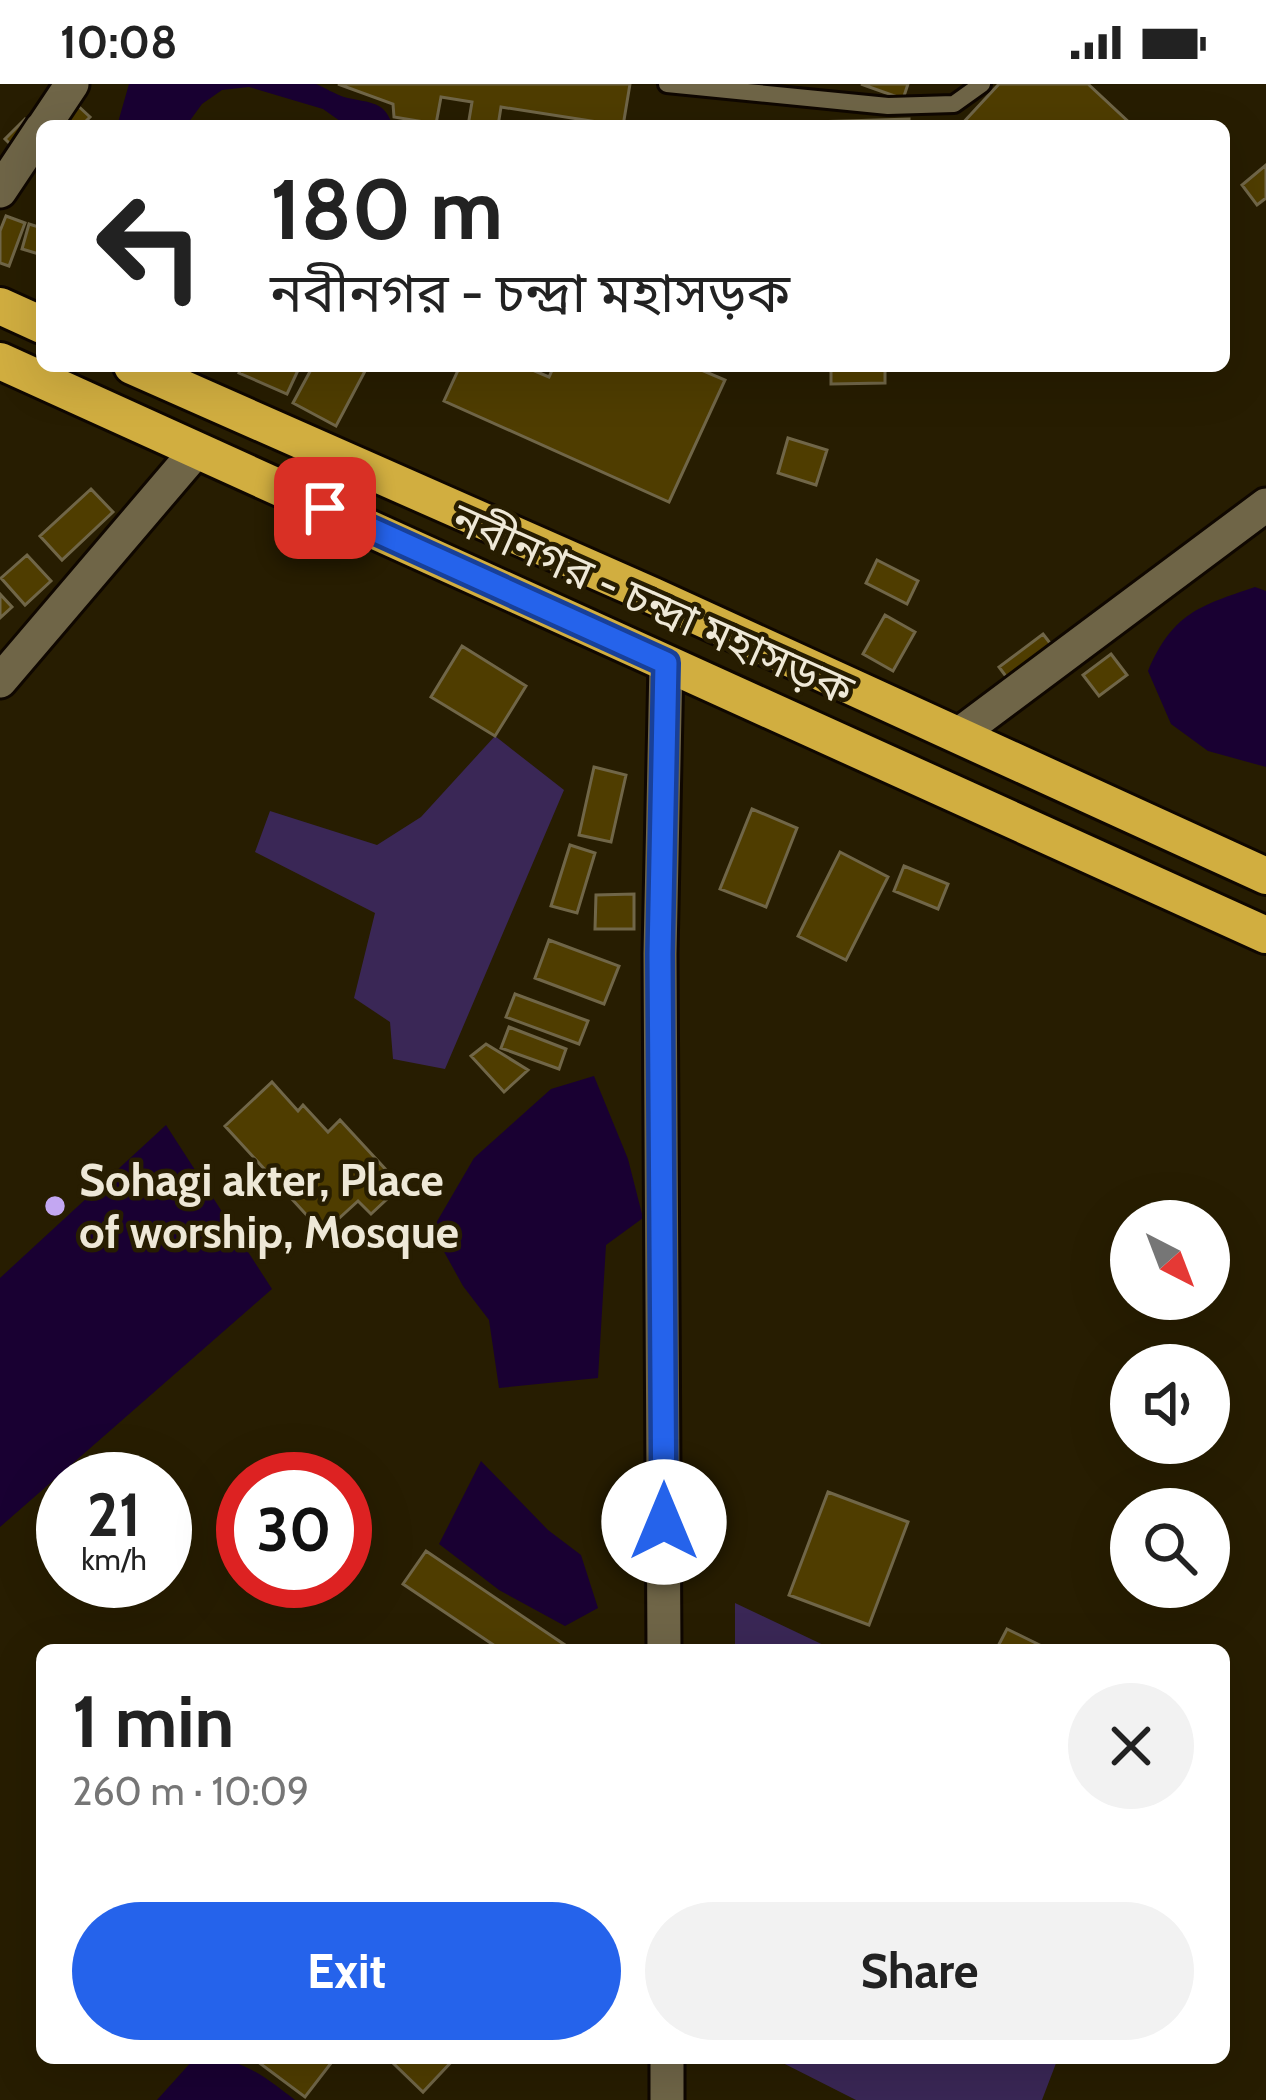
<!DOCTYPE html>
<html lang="en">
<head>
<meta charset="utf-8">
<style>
  :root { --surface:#fff; --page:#f2f2f2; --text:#222; --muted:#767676; --accent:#2563eb }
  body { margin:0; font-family:Cabin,"Noto Sans Bengali",sans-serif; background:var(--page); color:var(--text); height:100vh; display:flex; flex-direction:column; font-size:45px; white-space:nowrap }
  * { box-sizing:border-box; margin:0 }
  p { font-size:39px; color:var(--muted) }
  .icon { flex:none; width:66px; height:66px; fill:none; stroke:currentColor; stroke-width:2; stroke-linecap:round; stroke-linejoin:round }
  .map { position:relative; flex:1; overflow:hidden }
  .side { position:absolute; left:36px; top:1560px; width:1194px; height:420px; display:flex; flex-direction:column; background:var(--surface); border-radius:18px; box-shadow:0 12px 48px #0002 }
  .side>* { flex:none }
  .banner { position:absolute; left:36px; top:36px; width:1194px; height:252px; border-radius:18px; box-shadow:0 12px 48px #0002; background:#fff; color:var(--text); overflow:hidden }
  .needle { width:78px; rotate:138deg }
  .controls { position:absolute; left:1110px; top:1116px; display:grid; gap:24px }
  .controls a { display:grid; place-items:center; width:120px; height:120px; border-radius:50%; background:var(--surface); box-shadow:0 12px 48px #0002; font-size:60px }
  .speed { position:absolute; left:36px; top:1368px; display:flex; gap:24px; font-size:60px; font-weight:700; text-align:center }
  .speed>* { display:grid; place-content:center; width:156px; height:156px; border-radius:50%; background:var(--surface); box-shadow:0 12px 48px #0002; line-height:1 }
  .speed small { font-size:30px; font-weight:400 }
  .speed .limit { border:18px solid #d22; background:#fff; color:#111 }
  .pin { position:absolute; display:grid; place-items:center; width:102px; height:102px; color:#fff; margin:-51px; border-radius:24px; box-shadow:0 6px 18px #0006 }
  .me { position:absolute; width:132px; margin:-66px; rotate:0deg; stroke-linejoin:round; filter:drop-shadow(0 0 9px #0008) }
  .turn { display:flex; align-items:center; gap:42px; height:252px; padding:0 36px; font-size:54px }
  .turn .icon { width:156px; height:156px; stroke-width:2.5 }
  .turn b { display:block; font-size:84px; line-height:102px }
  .round { display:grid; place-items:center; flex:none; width:126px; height:126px; border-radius:63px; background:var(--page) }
  .overview { display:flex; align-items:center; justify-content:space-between; height:204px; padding:0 36px }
  h1 { font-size:72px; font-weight:800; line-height:90px }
  .action { display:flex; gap:24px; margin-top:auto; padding:24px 36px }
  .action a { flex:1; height:138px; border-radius:72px; background:var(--accent); color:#fff; font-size:48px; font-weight:800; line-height:138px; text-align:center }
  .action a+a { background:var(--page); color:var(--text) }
  .status { display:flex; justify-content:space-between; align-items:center; height:84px; padding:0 60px; background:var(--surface); direction:ltr }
  .status svg { height:33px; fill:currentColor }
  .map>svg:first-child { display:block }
</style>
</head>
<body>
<div class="status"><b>10:08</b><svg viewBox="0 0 49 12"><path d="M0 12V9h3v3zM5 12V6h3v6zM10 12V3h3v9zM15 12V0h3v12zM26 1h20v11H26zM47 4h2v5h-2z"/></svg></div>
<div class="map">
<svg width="1266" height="2016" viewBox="0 0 1266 2016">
  <rect width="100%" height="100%" fill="#271d01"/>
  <path fill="#3a2756" d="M 495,652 L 564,706 L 445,985 L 393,975 L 390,938 L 354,914 L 375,829 L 255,768 L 270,727 L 377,761 L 421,733 Z
    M 735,1519 L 834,1566 L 735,1566 Z
    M 773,1974 L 1058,1974 L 1042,2016 L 856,2016 Z"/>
  <path fill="#190032" d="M 129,0 L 316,0 C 325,4 335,10 344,13 C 365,19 384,15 392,40 L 347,42 L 323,25 L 249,3 L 222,6 L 202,20 L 186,42 L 117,42 Z
    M 1255,503 L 1266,507 L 1266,683 L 1208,667 L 1171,640 L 1148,587 C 1173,529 1199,522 1255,503 Z
    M 594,992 L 628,1075 L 643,1134 L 606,1161 L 598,1294 L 499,1304 L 489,1236 L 463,1202 L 432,1146 L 474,1074 L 551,1005 Z
    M 166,1041 L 272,1205 L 0,1443 L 0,1194 Z
    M 481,1377 L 548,1446 L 581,1471 L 598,1524 L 565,1542 L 499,1506 L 439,1460 Z
    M 205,1974 C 243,1974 266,1994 295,2016 L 157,2016 L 193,1976 Z"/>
  <path fill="#4f3d00" stroke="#706648" stroke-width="3" d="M 338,0 L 630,0 L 623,42 L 501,23 L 498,42 L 468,42 L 472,18 L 441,13 L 436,40 L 394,33 L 393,20 Z
    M 861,0 L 908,0 L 903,15 Z
    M 999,0 L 1088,0 L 1133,42 L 960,42 Z
    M 76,20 L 90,33 L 81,42 L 55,42 Z
    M 25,35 L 42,52 L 39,88 L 5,55 Z
    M 909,35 L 909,42 L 681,42 Z
    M 1266,81 L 1266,114 L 1257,121 L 1242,101 Z
    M 6,132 L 25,139 L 9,182 L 0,179 L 0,147 Z
    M 29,140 L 42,144 L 42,171 L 22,165 Z
    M 242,282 L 300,282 L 287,310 L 239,289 Z
    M 313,282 L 356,282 L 365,287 L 336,342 L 293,319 Z
    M 460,282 L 523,282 L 549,293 L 554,282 L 692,282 L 725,296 L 669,418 L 444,317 Z
    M 831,282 L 885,282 L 885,299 L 831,300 Z
    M 788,354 L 827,366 L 816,401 L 778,389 Z
    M 91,405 L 113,428 L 62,476 L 40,452 Z
    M 27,471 L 51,497 L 25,521 L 1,494 Z
    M 877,476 L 918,497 L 907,520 L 866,499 Z
    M 0,510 L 12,523 L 0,534 Z
    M 885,531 L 915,548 L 893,587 L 863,570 Z
    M 1043,550 L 1060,572 L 1016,606 L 999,583 Z
    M 462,562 L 526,602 L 495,652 L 431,613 Z
    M 1111,570 L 1127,591 L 1099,612 L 1083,591 Z
    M 594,683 L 626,691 L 611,758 L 579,751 Z
    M 752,725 L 797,744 L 766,823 L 720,805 Z
    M 570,761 L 595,769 L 577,829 L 551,822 Z
    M 840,768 L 888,793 L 846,876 L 798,852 Z
    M 904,782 L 948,800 L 938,825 L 894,807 Z
    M 634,810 L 634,845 L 595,845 L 596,811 Z
    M 549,856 L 619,882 L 604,920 L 535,894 Z
    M 515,910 L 588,937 L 579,960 L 506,933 Z
    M 509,943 L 566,965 L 559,985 L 501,964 Z
    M 486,960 L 528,986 L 504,1008 L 471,972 Z
    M 272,998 L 298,1027 L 303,1021 L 328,1048 L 340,1036 L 401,1102 L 371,1130 L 358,1117 L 323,1149 L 225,1042 Z
    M 828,1408 L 908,1438 L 869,1541 L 789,1511 Z
    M 426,1467 L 568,1563 L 566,1566 L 501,1566 L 403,1500 Z
    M 1007,1545 L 1050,1566 L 996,1566 Z
    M 253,1974 L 335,1974 L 305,2013 Z
    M 400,1974 L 455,1974 L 423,2008 L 394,1980 Z"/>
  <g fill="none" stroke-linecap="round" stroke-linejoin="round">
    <defs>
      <path id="lane" d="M 667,0 L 888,22 L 954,20 L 982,0"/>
      <path id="street" d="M 44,42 L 72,0
        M 0,107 L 42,44
        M 0,597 L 197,366
        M 958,651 L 1266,421
        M 664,1566 L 660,870 L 666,579
        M 667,1974 L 667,2016"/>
      <path id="highway" d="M 0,222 L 42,241
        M 0,277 L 1266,851
        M 132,282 L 653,512 L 1266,792"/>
    </defs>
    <use href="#lane" stroke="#0f0700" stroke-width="22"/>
    <use href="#street" stroke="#0f0700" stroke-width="39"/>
    <use href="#highway" stroke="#0f0700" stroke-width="42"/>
    <use href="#lane" stroke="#6f6547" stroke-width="16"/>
    <use href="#street" stroke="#6f6547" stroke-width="33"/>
    <use href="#highway" stroke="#d1ae40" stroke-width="36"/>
  </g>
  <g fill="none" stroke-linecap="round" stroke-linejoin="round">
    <defs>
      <path id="route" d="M 325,424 L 666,579 L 660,870 L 664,1438"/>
    </defs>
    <use href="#route" stroke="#184099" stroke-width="30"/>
    <use href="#route" stroke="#2563eb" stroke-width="21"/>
  </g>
  <circle fill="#c3a7f2" stroke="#271d01" stroke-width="4.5" cx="55" cy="1122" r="12"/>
  <g text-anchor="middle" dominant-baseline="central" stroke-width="9" stroke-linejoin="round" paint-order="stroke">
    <g font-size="45" fill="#eee8d7" stroke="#271d01">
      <text transform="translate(653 520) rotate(24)">নবীনগর - চন্দ্রা মহাসড়ক</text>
    </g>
    <g font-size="45" font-weight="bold" fill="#eee8d7" stroke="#271d01" text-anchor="start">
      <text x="79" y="1096">Sohagi akter, Place<tspan x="79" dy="52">of worship, Mosque</tspan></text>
    </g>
  </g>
</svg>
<div class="controls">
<a><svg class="needle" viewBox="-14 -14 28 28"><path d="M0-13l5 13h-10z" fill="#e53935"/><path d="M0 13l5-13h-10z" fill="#767676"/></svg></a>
<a><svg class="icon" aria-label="sound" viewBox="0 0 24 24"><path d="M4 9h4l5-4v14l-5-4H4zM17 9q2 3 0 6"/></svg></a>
<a><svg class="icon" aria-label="search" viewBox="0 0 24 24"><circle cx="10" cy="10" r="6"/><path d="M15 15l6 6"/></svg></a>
</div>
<div class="speed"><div>21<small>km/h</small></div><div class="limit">30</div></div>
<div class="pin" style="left:325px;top:424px;background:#d93025"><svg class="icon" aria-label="arrive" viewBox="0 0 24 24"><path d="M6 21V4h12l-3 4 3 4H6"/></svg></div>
<svg class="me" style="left:664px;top:1438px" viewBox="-20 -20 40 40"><circle r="19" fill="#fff"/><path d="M0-13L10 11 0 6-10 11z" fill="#2563eb"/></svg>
<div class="banner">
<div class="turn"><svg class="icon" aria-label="left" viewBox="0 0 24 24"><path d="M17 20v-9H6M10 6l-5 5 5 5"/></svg><div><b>180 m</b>নবীনগর - চন্দ্রা মহাসড়ক</div></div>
</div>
<section class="side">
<div class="overview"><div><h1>1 min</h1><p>260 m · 10:09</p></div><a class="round"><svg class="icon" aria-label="close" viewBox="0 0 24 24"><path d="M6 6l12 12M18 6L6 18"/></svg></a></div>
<div class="action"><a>Exit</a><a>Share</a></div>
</section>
</div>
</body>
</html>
